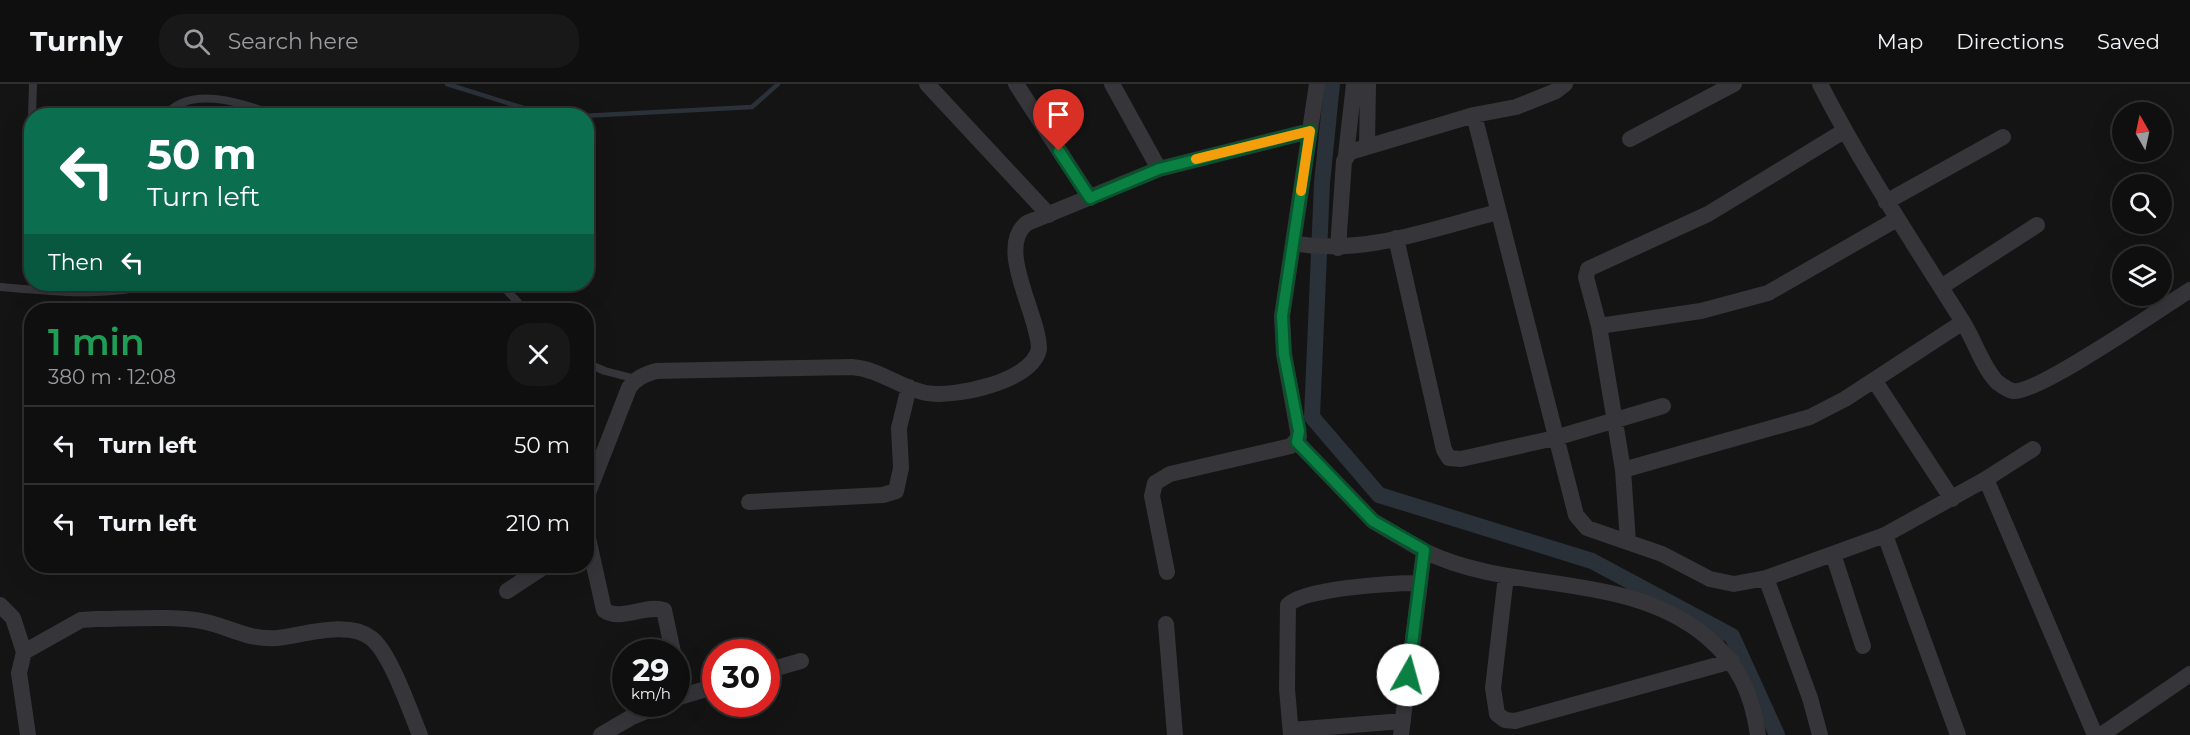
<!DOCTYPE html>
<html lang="en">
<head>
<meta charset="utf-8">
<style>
  :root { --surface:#0f0f10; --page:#181819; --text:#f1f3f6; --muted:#9b9c9f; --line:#2f2f30 }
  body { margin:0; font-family:Montserrat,sans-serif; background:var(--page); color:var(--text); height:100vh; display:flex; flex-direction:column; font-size:22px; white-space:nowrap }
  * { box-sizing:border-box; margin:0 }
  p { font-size:20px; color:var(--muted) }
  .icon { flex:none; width:33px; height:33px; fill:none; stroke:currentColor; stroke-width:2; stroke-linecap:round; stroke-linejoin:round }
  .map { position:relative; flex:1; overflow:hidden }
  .details { position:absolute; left:24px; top:219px; width:570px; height:270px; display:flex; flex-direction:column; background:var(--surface); border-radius:24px; box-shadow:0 6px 24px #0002,0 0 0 2px var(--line) }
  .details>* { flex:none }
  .guide { position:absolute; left:24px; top:24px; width:570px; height:183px; border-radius:24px; box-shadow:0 6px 24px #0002,0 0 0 2px var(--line); background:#0b6e4f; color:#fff; overflow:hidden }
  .needle { width:39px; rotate:351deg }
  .tools { position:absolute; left:2112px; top:18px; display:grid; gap:12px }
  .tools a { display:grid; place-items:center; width:60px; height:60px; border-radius:50%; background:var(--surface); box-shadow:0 6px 24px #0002,0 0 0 2px var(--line); font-size:30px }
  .speed { position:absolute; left:612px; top:555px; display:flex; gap:12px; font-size:30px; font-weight:700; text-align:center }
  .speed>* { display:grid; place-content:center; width:78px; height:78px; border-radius:50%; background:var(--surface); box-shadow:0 6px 24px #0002,0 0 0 2px var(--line); line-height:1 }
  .speed small { font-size:15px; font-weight:400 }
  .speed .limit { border:9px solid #d22; background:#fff; color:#111 }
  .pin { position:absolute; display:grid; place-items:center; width:51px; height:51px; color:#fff; margin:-62px -26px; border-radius:50% 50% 50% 0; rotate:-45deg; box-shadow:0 0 6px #0007 }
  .pin .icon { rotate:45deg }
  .me { position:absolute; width:66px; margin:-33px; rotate:7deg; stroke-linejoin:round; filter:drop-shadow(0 0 4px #0008) }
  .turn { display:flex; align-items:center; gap:21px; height:126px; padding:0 24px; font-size:27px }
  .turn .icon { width:78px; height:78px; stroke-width:2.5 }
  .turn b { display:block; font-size:42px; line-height:51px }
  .then { display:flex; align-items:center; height:57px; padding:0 24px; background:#0003; gap:12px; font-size:22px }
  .round { display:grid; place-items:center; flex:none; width:63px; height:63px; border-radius:24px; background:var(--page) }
  .head { display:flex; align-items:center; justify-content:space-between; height:102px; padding:0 24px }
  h1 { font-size:36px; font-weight:600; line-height:45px; color:#1e9e55 }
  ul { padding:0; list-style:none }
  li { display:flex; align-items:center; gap:18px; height:78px; padding:0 24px; border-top:2px solid var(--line) }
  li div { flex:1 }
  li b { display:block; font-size:22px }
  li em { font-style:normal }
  header { display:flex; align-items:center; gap:36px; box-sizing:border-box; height:84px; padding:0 30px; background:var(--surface); border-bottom:2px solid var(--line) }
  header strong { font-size:28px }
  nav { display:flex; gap:33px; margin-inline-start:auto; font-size:21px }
  .search { width:420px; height:54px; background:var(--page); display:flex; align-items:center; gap:15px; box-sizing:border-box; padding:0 21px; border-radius:24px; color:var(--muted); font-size:22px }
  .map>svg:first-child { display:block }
</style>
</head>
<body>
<header>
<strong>Turnly</strong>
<div class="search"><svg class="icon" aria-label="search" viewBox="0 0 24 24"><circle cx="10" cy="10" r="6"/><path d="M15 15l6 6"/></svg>Search here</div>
<nav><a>Map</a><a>Directions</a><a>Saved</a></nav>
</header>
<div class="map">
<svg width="2190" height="651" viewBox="0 0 2190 651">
  <rect width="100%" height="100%" fill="#141415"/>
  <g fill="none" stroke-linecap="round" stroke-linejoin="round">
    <path stroke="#2a3139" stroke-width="4.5" d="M 447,0 L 549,32
      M 582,32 L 752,23 L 778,0"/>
    <path stroke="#2a3139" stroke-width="16" d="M 1332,0 L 1322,99 L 1312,333 L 1379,411 L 1592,477 L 1732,552 L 1777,651"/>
    <path stroke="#35353a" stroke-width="8" d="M 32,32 L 33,0
      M 165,32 C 189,0 244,19 277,32
      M 32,42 L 32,97
      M 501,200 L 525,226
      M 0,203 C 53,207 104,214 155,200
      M 586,279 L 605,287 L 636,295"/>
    <path stroke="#35353a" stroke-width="16" d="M 927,0 L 1049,131
      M 1016,0 L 1090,114
      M 1112,0 L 1159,85
      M 1820,0 C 1862,82 1912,157 1961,235 C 1974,254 1981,281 1997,298 C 2001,301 2008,306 2013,307 C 2036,311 2163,223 2190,206
      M 1474,31 L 1576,431 L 1587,444 L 1662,470 L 1710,495 L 1734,500 L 1766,494 L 1885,451 L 1986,395 L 2033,365
      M 1630,55 L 1734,0
      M 1367,63 L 1368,0
      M 1346,71 L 1354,0
      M 1886,118 L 2003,53
      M 1396,154 L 1444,366 L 1449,374 L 1461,375 L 1555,354 L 1663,322
      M 1293,159 C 1363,172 1431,145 1498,128
      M 1338,164 L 1344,77 L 1350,68 L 1474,31 L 1516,23 L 1556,7 L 1565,0
      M 1941,203 L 2037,141
      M 1599,242 L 1701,227 L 1768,209 L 1897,135
      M 1874,296 L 1952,415
      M 1297,358 L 1373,437 L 1424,467 L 1401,651
      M 1623,386 L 1810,333 L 1845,315 L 1963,238
      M 1986,395 L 2095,651
      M 586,414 L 629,304 C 637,293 644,291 656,287 L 852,283 C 880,285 900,304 926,309 C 954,314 1032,298 1039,265 C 1039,231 995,163 1027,139 L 1159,85 L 1310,47
      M 749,418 L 883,411 L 896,407 L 901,384 L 899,344 L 909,303
      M 586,445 L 604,526 C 620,538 646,520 664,526 L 673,568
      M 1885,451 L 1958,651
      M 1628,458 L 1623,386 L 1599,242 L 1586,193 L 1588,185 L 1708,130 L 1844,47
      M 1424,467 C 1514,511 1627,486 1707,553 C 1739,580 1752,610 1758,651
      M 1833,470 L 1863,562
      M 1167,488 L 1152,412 L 1155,399 L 1170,390 L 1291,362 L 1299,353 L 1284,270 L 1282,232 L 1317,0
      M 1506,492 L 1493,604 L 1497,630 L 1505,636 L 1515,637 L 1732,577
      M 1766,494 L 1810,614 L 1820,651
      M 507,507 L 545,482
      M 0,521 L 13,534 L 24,568
      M 1166,540 L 1175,651
      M 676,586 L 681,612
      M 766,587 L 801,577
      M 676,614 L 716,602
      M 1291,646 L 1403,637
      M 28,651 L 19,589 L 24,568 L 81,536 L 97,535 C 128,535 177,531 206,538 C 232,544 248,556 277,554 C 304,551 348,536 371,554 C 390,568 410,627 420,651
      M 601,651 L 630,634 L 663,620
      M 1291,651 L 1287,605 L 1288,521 C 1304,504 1393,499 1419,499
      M 2101,651 L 2190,590"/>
  </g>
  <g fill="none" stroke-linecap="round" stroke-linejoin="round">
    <defs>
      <path id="route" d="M 1059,67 L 1090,114 L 1159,85 L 1310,47 L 1282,232 L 1284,270 L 1299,347 L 1297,358 L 1373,437 L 1424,466 L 1408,591"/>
    </defs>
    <use href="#route" stroke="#07532c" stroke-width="15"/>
    <use href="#route" stroke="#0b8043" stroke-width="10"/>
    <path stroke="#f59e0b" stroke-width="10" d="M 1196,75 L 1310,47 L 1301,107"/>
  </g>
</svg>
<div class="tools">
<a><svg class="needle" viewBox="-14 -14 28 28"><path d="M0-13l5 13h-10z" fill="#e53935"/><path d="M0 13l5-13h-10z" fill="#9b9c9f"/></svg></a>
<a><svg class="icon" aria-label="search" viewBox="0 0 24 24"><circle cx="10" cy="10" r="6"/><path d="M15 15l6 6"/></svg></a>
<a><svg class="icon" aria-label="layers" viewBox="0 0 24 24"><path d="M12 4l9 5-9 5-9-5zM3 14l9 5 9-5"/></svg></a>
</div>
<div class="speed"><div>29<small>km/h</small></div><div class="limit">30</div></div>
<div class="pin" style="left:1059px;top:67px;background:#d93025"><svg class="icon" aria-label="arrive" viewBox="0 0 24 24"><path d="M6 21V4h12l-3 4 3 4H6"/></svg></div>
<svg class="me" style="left:1408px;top:591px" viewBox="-20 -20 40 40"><circle r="19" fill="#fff"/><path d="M0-13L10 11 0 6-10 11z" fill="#0b8043"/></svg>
<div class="guide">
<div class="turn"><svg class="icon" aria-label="left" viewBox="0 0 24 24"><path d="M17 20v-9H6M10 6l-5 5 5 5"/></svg><div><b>50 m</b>Turn left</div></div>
<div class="then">Then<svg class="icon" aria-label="left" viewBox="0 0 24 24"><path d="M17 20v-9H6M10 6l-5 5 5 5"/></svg></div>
</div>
<section class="details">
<div class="head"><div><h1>1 min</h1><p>380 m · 12:08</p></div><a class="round"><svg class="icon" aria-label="close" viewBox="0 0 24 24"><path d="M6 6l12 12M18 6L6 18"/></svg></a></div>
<ul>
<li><svg class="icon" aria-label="left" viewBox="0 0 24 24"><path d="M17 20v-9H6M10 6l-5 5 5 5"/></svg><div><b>Turn left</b></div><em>50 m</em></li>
<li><svg class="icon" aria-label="left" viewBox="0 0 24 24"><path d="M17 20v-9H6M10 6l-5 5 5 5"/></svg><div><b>Turn left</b></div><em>210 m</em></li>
</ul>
</section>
</div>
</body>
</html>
